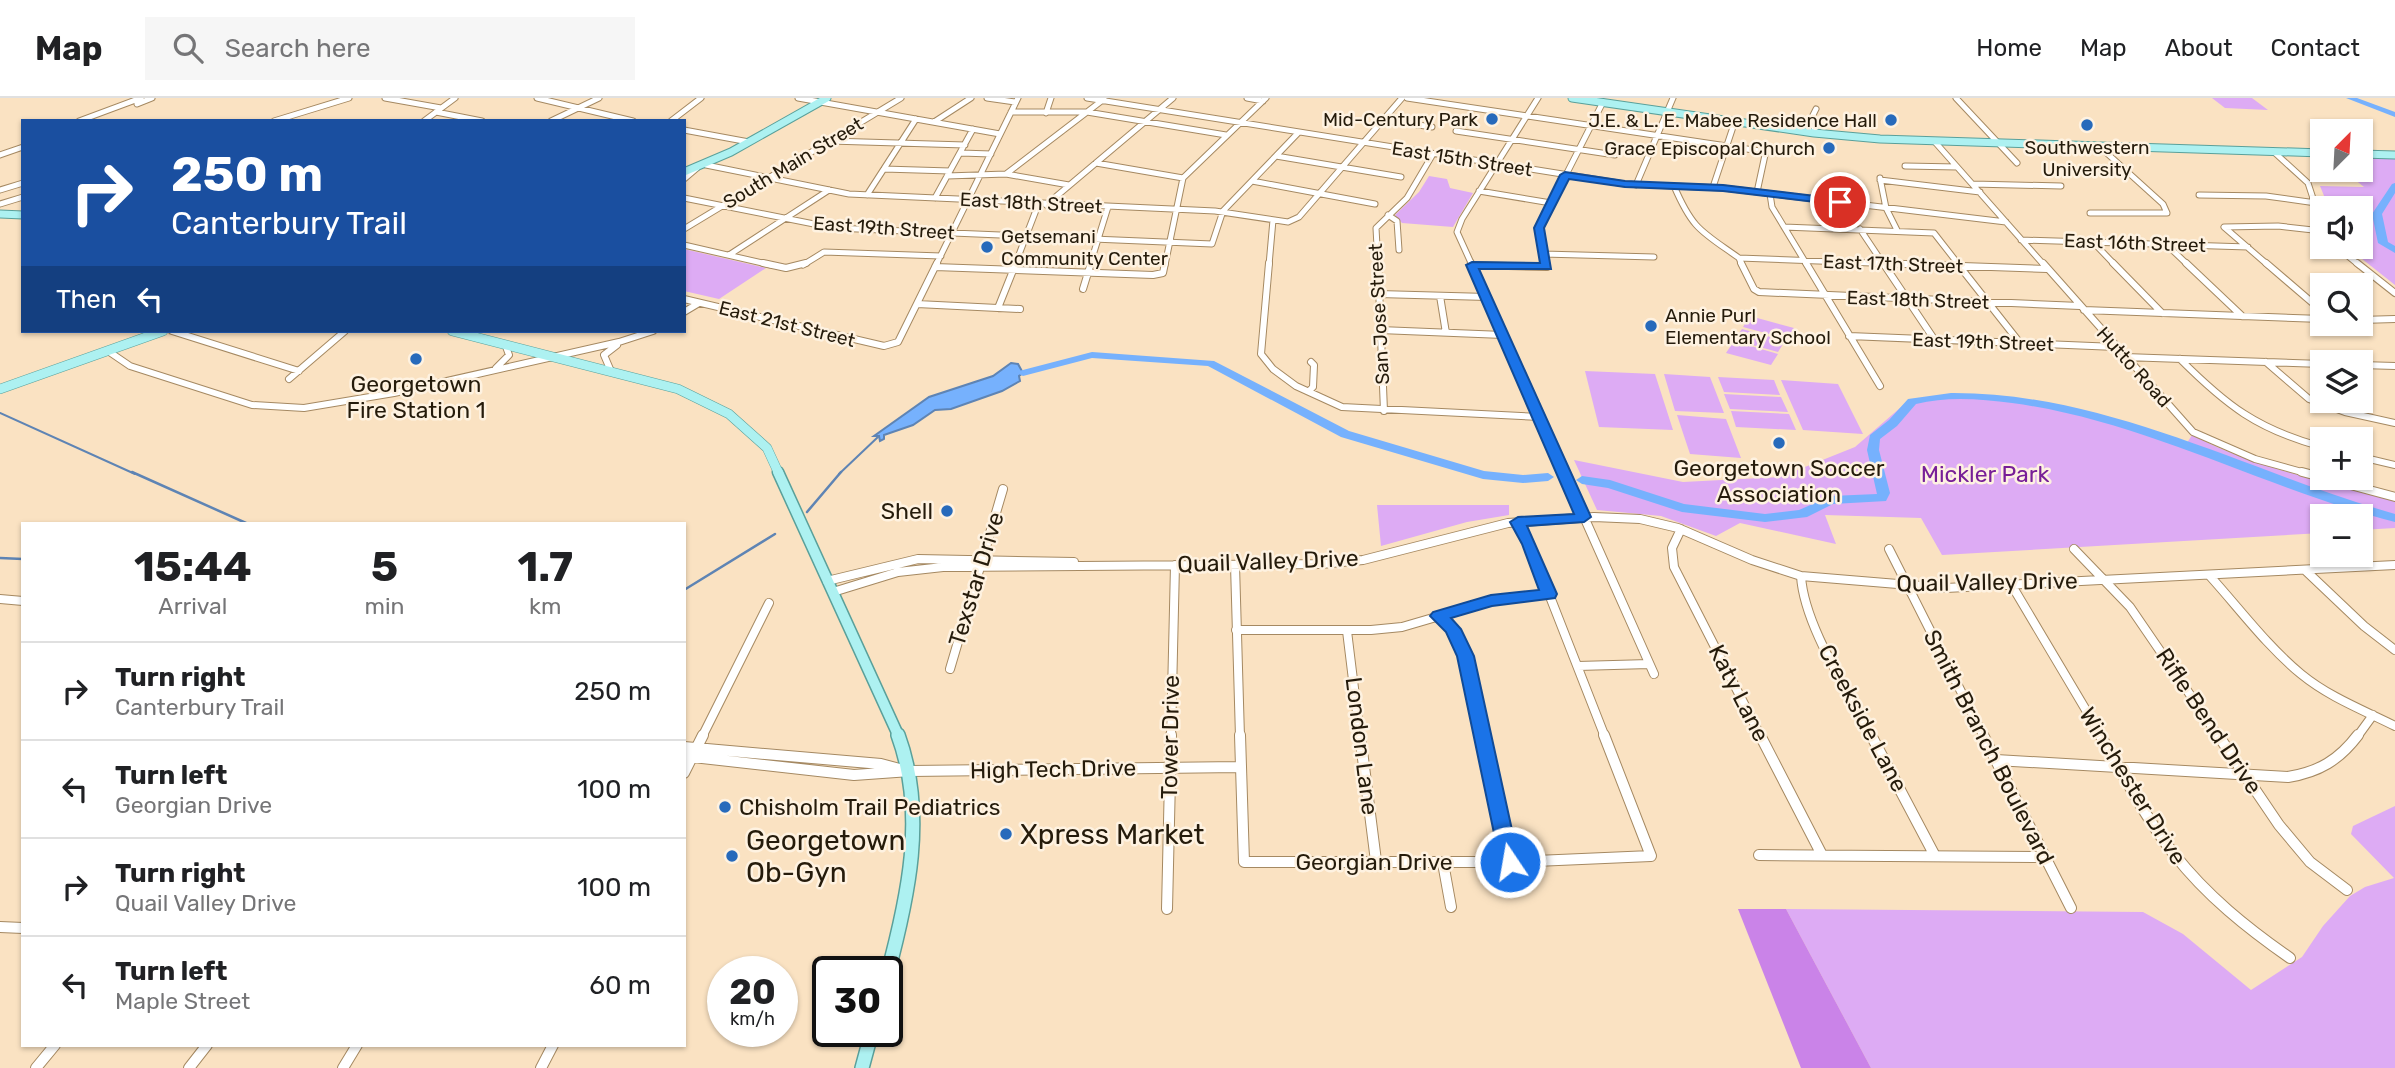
<!DOCTYPE html>
<html lang="en">
<head>
<meta charset="utf-8">
<style>
  :root { --surface:#fff; --page:#f6f6f6; --text:#202124; --muted:#757577; --line:#e0e0e0 }
  body { margin:0; font-family:Rubik,sans-serif; background:var(--page); color:var(--text); height:100vh; display:flex; flex-direction:column; font-size:26px; white-space:nowrap }
  * { box-sizing:border-box; margin:0 }
  p { font-size:23px; color:var(--muted) }
  .icon { flex:none; width:38px; height:38px; fill:none; stroke:currentColor; stroke-width:2; stroke-linecap:round; stroke-linejoin:round }
  .map { position:relative; flex:1; overflow:hidden }
  .drawer { position:absolute; left:21px; top:424px; width:665px; height:525px; display:flex; flex-direction:column; background:var(--surface); border-radius:0px; box-shadow:0 2px 5px #0004 }
  .drawer>* { flex:none }
  .top-card { position:absolute; left:21px; top:21px; width:665px; height:214px; border-radius:0px; box-shadow:0 2px 5px #0004; background:#1a4fa0; color:#fff; overflow:hidden }
  .needle { width:46px; rotate:24deg }
  .tools { position:absolute; left:2310px; top:21px; display:grid; gap:14px }
  .tools a { display:grid; place-items:center; width:63px; height:63px; border-radius:0px; background:var(--surface); box-shadow:0 2px 5px #0004; font-size:35px }
  .speed { position:absolute; left:707px; top:858px; display:flex; gap:14px; font-size:35px; font-weight:700; text-align:center }
  .speed>* { display:grid; place-content:center; width:91px; height:91px; border-radius:50%; background:var(--surface); box-shadow:0 2px 5px #0004; line-height:1 }
  .speed small { font-size:18px; font-weight:400 }
  .speed .limit { border:4px solid #111; border-radius:10px; background:#fff; color:#111 }
  .pin { position:absolute; display:grid; place-items:center; width:60px; height:60px; color:#fff; margin:-30px; border:4px solid #fff; border-radius:50%; box-shadow:0 2px 7px #0007 }
  .me { position:absolute; width:77px; margin:-38px; rotate:348deg; stroke-linejoin:round; filter:drop-shadow(0 0 5px #0008) }
  .turn { display:flex; align-items:center; gap:24px; height:147px; padding:0 35px; font-size:32px }
  .turn .icon { width:91px; height:91px; stroke-width:2.5 }
  .turn b { display:block; font-size:49px; line-height:60px }
  .then { display:flex; align-items:center; height:66px; padding:0 35px; background:#0003; gap:14px; font-size:26px }
  .eta { display:flex; justify-content:space-evenly; align-items:center; height:119px; text-align:center }
  .eta b { font-size:42px; font-weight:700; line-height:49px }
  ul { padding:0; list-style:none }
  li { display:flex; align-items:center; gap:21px; height:98px; padding:0 35px; border-top:2px solid var(--line) }
  li div { flex:1 }
  li b { display:block; font-size:26px }
  li em { font-style:normal }
  header { display:flex; align-items:center; gap:42px; box-sizing:border-box; height:98px; padding:0 35px; background:var(--surface); border-bottom:2px solid var(--line) }
  header strong { font-size:33px }
  nav { display:flex; gap:38px; margin-inline-start:auto; font-size:24px }
  .search { width:490px; height:63px; background:var(--page); display:flex; align-items:center; gap:18px; box-sizing:border-box; padding:0 24px; border-radius:0px; color:var(--muted); font-size:26px }
  .map>svg:first-child { display:block }
</style>
</head>
<body>
<header>
<strong>Map</strong>
<div class="search"><svg class="icon" aria-label="search" viewBox="0 0 24 24"><circle cx="10" cy="10" r="6"/><path d="M15 15l6 6"/></svg>Search here</div>
<nav><a>Home</a><a>Map</a><a>About</a><a>Contact</a></nav>
</header>
<div class="map">
<svg width="2395" height="970" viewBox="0 0 2395 970">
  <rect width="100%" height="100%" fill="#fae2c2"/>
  <path fill="#ddabf4" d="M 2212,0 L 2252,0 L 2268,12 L 2225,10 Z
    M 2361,59 L 2395,60 L 2395,187 L 2347,149 L 2361,149 L 2361,110 L 2329,110 L 2320,88 L 2364,89 L 2343,72 L 2361,72 Z
    M 1429,78 L 1447,81 L 1450,90 L 1473,95 L 1453,129 L 1402,125 L 1395,117 L 1419,94 Z
    M 684,151 L 766,170 L 719,201 L 684,193 Z
    M 1750,218 L 1794,230 L 1787,241 L 1743,229 Z
    M 1742,231 L 1785,243 L 1778,254 L 1734,242 Z
    M 1734,243 L 1778,256 L 1771,267 L 1726,255 Z
    M 1585,273 L 1655,276 L 1673,332 L 1599,329 Z
    M 1664,276 L 1710,279 L 1724,315 L 1675,313 Z
    M 1718,279 L 1774,282 L 1780,297 L 1724,294 Z
    M 1781,282 L 1838,286 L 1863,336 L 1803,332 Z
    M 1724,296 L 1781,299 L 1788,314 L 1730,311 Z
    M 1940,297 C 2031,297 2101,316 2187,345 L 2192,337 C 2255,370 2326,384 2395,402 L 2395,430 L 2361,432 L 2361,418 L 2322,418 L 2322,435 L 1942,457 L 1921,420 L 1825,417 L 1836,446 L 1740,425 L 1716,438 L 1661,418 L 1597,412 L 1574,362 L 1683,384 L 1780,379 L 1855,349 L 1908,303 Z
    M 1731,313 L 1789,316 L 1796,332 L 1736,329 Z
    M 1677,317 L 1726,321 L 1741,360 L 1690,356 Z
    M 1377,407 L 1509,407 L 1509,417 L 1467,424 L 1381,448 Z
    M 2395,708 L 2395,970 L 1871,970 L 1786,811 L 2143,814 L 2183,836 L 2251,892 L 2302,859 L 2323,828 L 2350,798 L 2365,789 L 2394,780 L 2351,736 L 2353,728 Z"/>
  <path fill="#ca83e8" d="M 1738,811 L 1786,811 L 1871,970 L 1801,970 Z"/>
  <path fill="#76b1fd" stroke="#5e84b4" stroke-width="2" d="M 1011,265 L 1018,266 L 1023,275 L 1019,278 L 1020,283 L 1002,293 L 951,311 L 935,312 L 913,327 L 884,337 L 884,341 L 880,343 L 879,338 L 874,338 L 929,299 L 993,278 Z"/>
  <g fill="none" stroke-linecap="round" stroke-linejoin="round">
    <path stroke="#5e84b4" stroke-width="2" d="M 0,315 L 135,376
      M 839,376 L 879,338"/>
    <path stroke="#5e84b4" stroke-width="2.5" d="M 132,374 L 246,425
      M 807,414 L 841,374
      M 0,460 L 23,461
      M 684,492 L 775,436"/>
    <path fill="#76b1fd" fill-rule="evenodd" d="M 2346,0 L 2357,0 L 2395,14 L 2395,19 Z
      M 2395,85 L 2395,95 L 2382,116 L 2388,144 L 2395,148 L 2395,155 L 2378,145 L 2372,116 L 2392,86 Z
      M 1092,254 L 1214,263 L 1349,333 L 1484,373 L 1523,377 L 1548,375 L 1554,379 L 1548,383 L 1523,385 L 1483,381 L 1341,339 L 1208,268 L 1092,260 L 1023,278 L 1017,275 L 1019,273 Z
      M 1951,295 C 2107,294 2248,374 2395,416 L 2395,424 C 2265,391 2146,323 2012,305 C 1981,301 1947,298 1916,306 L 1897,328 L 1880,341 L 1879,352 L 1890,395 L 1886,403 L 1833,406 L 1807,419 L 1765,424 L 1682,414 L 1608,390 L 1582,386 L 1576,382 L 1582,378 L 1610,382 L 1684,406 L 1765,416 L 1799,412 L 1831,398 L 1877,396 L 1867,352 L 1870,337 L 1889,322 L 1908,301 Z"/>
    <defs>
      <path id="minor-far3" d="M 385,0 L 441,10
        M 537,0 L 633,23
        M 798,0 L 1000,36
        M 987,0 L 1015,4
        M 1087,0 L 1625,86 L 1723,90 L 2006,124
        M 1247,0 L 1263,3
        M 1407,0 L 1760,53 L 1765,57 L 1757,94
        M 1956,0 L 2017,65
        M 137,6 L 152,0
        M 436,14 L 482,23
        M 1011,14 L 1087,14 L 1226,37
        M 1046,15 L 1051,0
        M 1384,22 L 1432,29
        M 79,23 L 141,0
        M 274,23 L 349,0
        M 424,23 L 455,0
        M 551,23 L 599,0
        M 671,23 L 701,0
        M 934,24 L 971,0
        M 684,32 L 749,44
        M 1456,33 L 1615,57
        M 1814,35 L 1815,25 L 1812,19 L 1816,11
        M 830,43 L 965,47
        M 1935,44 L 2044,167
        M 2274,54 L 2308,85 L 2322,128
        M 961,55 L 991,56
        M 0,57 L 23,49
        M 1276,58 L 1401,79
        M 1096,65 L 1183,80
        M 706,67 L 849,96 L 1215,113 L 1288,124 L 1299,119 L 1402,0
        M 1905,68 L 1957,69
        M 884,71 L 950,73
        M 1006,76 L 1104,1
        M 947,78 L 1006,76 L 1069,87
        M 1880,80 L 1886,110 L 1897,132
        M 684,81 L 697,70
        M 1880,82 L 1980,94
        M 1252,83 L 1375,106
        M 1973,86 L 2061,88
        M 1636,87 L 1673,0
        M 1674,88 C 1693,132 1701,133 1739,160 L 1742,167
        M 1713,89 L 1735,23
        M 0,92 L 23,85
        M 1479,93 L 1551,105
        M 1770,96 L 1772,109 L 1807,167
        M 867,97 L 916,21
        M 2199,97 L 2266,98 L 2316,105
        M 684,100 L 834,130 L 1212,146 L 1223,113 L 1298,35
        M 935,100 L 973,31
        M 0,106 L 23,99
        M 1046,107 L 1173,0
        M 2090,115 L 2167,115 L 2163,106 L 2100,49
        M 1388,117 L 1397,123 L 1399,152
        M 1784,129 L 1934,135 L 1959,167
        M 684,131 L 901,0
        M 1860,131 L 1884,167
        M 2021,142 L 2248,149
        M 2093,144 L 2115,167
        M 2166,146 L 2188,167
        M 684,147 L 771,167
        M 2337,149 L 2359,167
        M 1543,156 L 1654,159
        M 729,157 L 829,92
        M 1739,160 L 1925,167
        M 803,167 L 824,154 L 941,158
        M 936,167 L 1018,0
        M 1015,167 L 1038,107
        M 1090,167 L 1108,109
        M 1165,167 L 1183,80 L 1266,0
        M 1269,167 L 1273,122
        M 1378,167 L 1376,130 L 1407,100 L 1433,56
        M 1472,167 L 1457,134 L 1462,121 L 1538,0
        M 1547,167 L 1539,130 L 1603,4
        M 2268,167 L 2224,129 L 2278,128 L 2322,133"/>
      <path id="minor-far2" d="M 763,165 L 786,170 L 806,165
        M 1269,165 L 1261,256 L 1273,271 L 1296,288 L 1342,309 L 1540,319
        M 1378,165 L 1384,313
        M 1471,165 L 1565,376
        M 1741,165 L 1754,191 L 1759,194 L 2080,208
        M 1806,165 L 1880,288
        M 1876,165 L 2047,171
        M 1883,165 L 1934,241
        M 1957,165 L 2020,245
        M 2043,165 L 2193,334 L 2255,361 L 2309,376
        M 2113,165 L 2162,215
        M 2186,165 L 2242,218
        M 2266,165 L 2322,213
        M 2357,165 L 2395,195
        M 1472,167 L 1547,169 L 1546,165
        M 935,169 L 1153,177 L 1163,175 L 1165,165
        M 1083,191 L 1091,165
        M 1379,196 L 1487,199
        M 1440,198 L 1446,235
        M 684,201 L 884,248 L 898,244 L 937,165
        M 917,206 L 1020,211
        M 998,210 L 1016,165
        M 2084,212 L 2322,221
        M 684,214 L 699,205
        M 2361,222 L 2395,221
        M 1380,232 L 1503,237
        M 172,233 L 299,273
        M 1849,238 L 2116,249
        M 108,253 L 130,268 L 252,307 L 304,310 L 394,295 L 619,244 L 653,233
        M 2125,259 L 2322,266
        M 2180,261 C 2227,308 2257,331 2322,349
        M 2266,264 L 2309,301 L 2345,314 L 2395,325
        M 2361,267 L 2395,268
        M 496,270 L 509,257 L 505,246
        M 610,271 L 604,257 L 617,247
        M 289,281 L 345,233
        M 1309,293 L 1313,289 L 1314,267 L 1311,264
        M 2361,359 L 2395,367"/>
      <path id="minor-far1" d="M 1564,374 L 1654,576
        M 2302,374 L 2395,399
        M 1518,424 L 1529,445 L 1605,639
        M 1681,431 L 1672,450 L 1674,469 L 1761,639
        M 1889,451 L 1984,639
        M 2074,451 L 2130,509 L 2219,639
        M 1235,467 L 1240,639
        M 2305,472 L 2364,528 L 2395,552
        M 2209,477 C 2239,510 2266,547 2301,576 C 2329,599 2363,612 2395,628
        M 1801,478 C 1804,528 1849,594 1872,639
        M 827,483 L 918,461 L 1074,464
        M 2011,486 L 2102,639
        M 833,494 L 898,474 L 943,469 L 1321,466 L 1363,462 L 1508,425 L 1594,419 L 1640,421 L 1678,430 L 1752,462 L 1801,478 L 1946,490 L 2395,467
        M 0,501 L 23,503
        M 1439,518 C 1471,548 1474,598 1483,639
        M 1236,532 L 1371,532 L 1402,529 L 1491,503 L 1549,496
        M 1347,533 L 1360,639
        M 1578,568 L 1649,566
        M 950,571 L 1003,391
        M 702,639 L 769,505
        M 1171,639 L 1175,467
        M 2357,639 L 2373,617"/>
      <path id="minor" d="M 1240,637 L 1244,764 L 1510,764 L 1651,758 L 1604,637
        M 1360,637 L 1376,763
        M 1482,637 L 1510,764
        M 1760,637 L 1822,757
        M 1871,637 L 1935,758
        M 1983,637 L 2071,810
        M 2100,637 C 2124,677 2145,720 2174,756 C 2207,798 2247,830 2290,860
        M 2218,637 L 2279,727 L 2310,764 L 2347,792
        M 684,649 L 881,666 L 907,673
        M 684,658 L 854,677 L 910,673 L 1239,669
        M 1996,662 L 2288,679 C 2319,674 2339,662 2358,637
        M 684,675 L 703,637
        M 1759,757 L 2044,759
        M 1443,765 L 1451,809
        M 1167,811 L 1171,637
        M 0,829 L 23,830
        M 36,970 L 55,947
        M 189,970 L 207,947
        M 343,970 L 357,947
        M 541,970 L 553,947"/>
      <path id="major-far3" d="M 1572,0 L 1814,35 L 1880,41 L 2322,55
        M 2361,56 L 2395,57
        M 684,74 L 731,54 L 827,0
        M 0,116 L 23,117"/>
      <path id="major-far2" d="M 452,233 L 678,291 L 729,316 L 767,350 L 779,376
        M 0,291 L 163,233"/>
      <path id="major-far1" d="M 778,374 L 899,639"/>
      <path id="major" d="M 887,878 C 908,800 927,716 898,637
        M 862,970 L 872,933"/>
    </defs>
    <use href="#minor-far3" stroke="#a58962" stroke-width="7"/>
    <use href="#minor-far2" stroke="#a58962" stroke-width="8"/>
    <use href="#minor-far1" stroke="#a58962" stroke-width="10"/>
    <use href="#minor" stroke="#a58962" stroke-width="12"/>
    <use href="#major-far3" stroke="#5aa09a" stroke-width="9"/>
    <use href="#major-far2" stroke="#5aa09a" stroke-width="10"/>
    <use href="#major-far1" stroke="#5aa09a" stroke-width="13"/>
    <use href="#major" stroke="#5aa09a" stroke-width="16"/>
    <use href="#minor-far3" stroke="#fff" stroke-width="5"/>
    <use href="#minor-far2" stroke="#fff" stroke-width="6"/>
    <use href="#minor-far1" stroke="#fff" stroke-width="8"/>
    <use href="#minor" stroke="#fff" stroke-width="10"/>
    <use href="#major-far3" stroke="#adf1f1" stroke-width="7"/>
    <use href="#major-far2" stroke="#adf1f1" stroke-width="9"/>
    <use href="#major-far1" stroke="#adf1f1" stroke-width="10"/>
    <use href="#major" stroke="#adf1f1" stroke-width="13"/>
  </g>
  <path fill="#1a73e8" stroke="#114b97" stroke-width="2" d="M 1565,74 L 1625,83 L 1723,87 L 1840,101 L 1845,104 L 1840,107 L 1723,93 L 1625,89 L 1569,81 L 1544,130 L 1551,171 L 1479,171 L 1591,419 L 1584,424 L 1527,428 L 1557,496 L 1555,500 L 1492,508 L 1451,520 L 1461,531 L 1474,558 L 1519,764 L 1517,770 L 1510,772 L 1503,770 L 1500,764 L 1457,558 L 1446,534 L 1430,518 L 1433,514 L 1491,497 L 1539,492 L 1522,446 L 1510,424 L 1518,419 L 1574,416 L 1466,167 L 1472,164 L 1540,165 L 1534,130 L 1560,77 Z"/>
  <g fill="#276abb" stroke="#fef2e1" stroke-width="2.5">
    <circle cx="1492" cy="21" r="7"/>
    <circle cx="1891" cy="22" r="7"/>
    <circle cx="2087" cy="27" r="7"/>
    <circle cx="1829" cy="50" r="7"/>
    <circle cx="987" cy="149" r="7"/>
    <circle cx="1651" cy="228" r="7"/>
    <circle cx="416" cy="261" r="7"/>
    <circle cx="1779" cy="345" r="7"/>
    <circle cx="947" cy="413" r="7"/>
    <circle cx="725" cy="709" r="7"/>
    <circle cx="1006" cy="736" r="7"/>
    <circle cx="732" cy="758" r="7"/>
  </g>
  <g text-anchor="middle" dominant-baseline="central" stroke-width="5" stroke-linejoin="round" paint-order="stroke">
    <g font-size="19" fill="#251b0b" stroke="#fef2e1" text-anchor="end">
      <text x="1478" y="21">Mid-Century Park</text>
      <text x="1877" y="22">J.E. &amp; L. E. Mabee Residence Hall</text>
      <text x="2087" y="49" text-anchor="middle">Southwestern<tspan x="2087" dy="22">University</tspan></text>
      <text x="1815" y="50">Grace Episcopal Church</text>
      <text x="1001" y="138" text-anchor="start">Getsemani<tspan x="1001" dy="22">Community Center</tspan></text>
      <text x="1665" y="217" text-anchor="start">Annie Purl<tspan x="1665" dy="22">Elementary School</tspan></text>
    </g>
    <g font-size="19" fill="#251b0b" stroke="#fef2e1">
      <text transform="translate(1462 61) rotate(9)">East 15th Street</text>
      <text transform="translate(793 65) rotate(-31)">South Main Street</text>
      <text transform="translate(1031 105) rotate(3)">East 18th Street</text>
      <text transform="translate(884 130) rotate(4)">East 19th Street</text>
      <text transform="translate(2135 145) rotate(2)">East 16th Street</text>
      <text transform="translate(1893 166) rotate(2)">East 17th Street</text>
      <text transform="translate(1918 202) rotate(2)">East 18th Street</text>
      <text transform="translate(1379 216) rotate(-93)">San Jose Street</text>
      <text transform="translate(787 226) rotate(14)">East 21st Street</text>
      <text transform="translate(1983 244) rotate(2)">East 19th Street</text>
      <text transform="translate(2134 269) rotate(48)">Hutto Road</text>
    </g>
    <g font-size="23" fill="#251b0b" stroke="#fef2e1">
      <text x="416" y="286">Georgetown<tspan x="416" dy="26">Fire Station 1</tspan></text>
      <text x="1779" y="370">Georgetown Soccer<tspan x="1779" dy="26">Association</tspan></text>
      <text x="933" y="413" text-anchor="end">Shell</text>
      <text x="739" y="709" text-anchor="start">Chisholm Trail Pediatrics</text>
    </g>
    <g font-size="23" fill="#781f97" stroke="#fef2e1">
      <text x="1985" y="376">Mickler Park</text>
    </g>
    <g font-size="23" fill="#251b0b" stroke="#fef2e1">
      <text transform="translate(1268 463) rotate(-2)">Quail Valley Drive</text>
      <text transform="translate(976 481) rotate(-73)">Texstar Drive</text>
      <text transform="translate(1987 484) rotate(-1)">Quail Valley Drive</text>
      <text transform="translate(1739 595) rotate(63)">Katy Lane</text>
      <text transform="translate(1863 620) rotate(62)">Creekside Lane</text>
      <text transform="translate(2209 623) rotate(56)">Rifle Bend Drive</text>
      <text transform="translate(1170 639) rotate(-89)">Tower Drive</text>
      <text transform="translate(1362 648) rotate(83)">London Lane</text>
      <text transform="translate(1989 649) rotate(63)">Smith Branch Boulevard</text>
      <text transform="translate(1053 671) rotate(-1)">High Tech Drive</text>
      <text transform="translate(2133 688) rotate(58)">Winchester Drive</text>
      <text x="1374" y="764">Georgian Drive</text>
    </g>
    <g font-size="28" fill="#251b0b" stroke="#fef2e1" text-anchor="start">
      <text x="1020" y="736">Xpress Market</text>
      <text x="746" y="742">Georgetown<tspan x="746" dy="32">Ob-Gyn</tspan></text>
    </g>
  </g>
</svg>
<div class="tools">
<a><svg class="needle" viewBox="-14 -14 28 28"><path d="M0-13l5 13h-10z" fill="#e53935"/><path d="M0 13l5-13h-10z" fill="#757577"/></svg></a>
<a><svg class="icon" aria-label="sound" viewBox="0 0 24 24"><path d="M4 9h4l5-4v14l-5-4H4zM17 9q2 3 0 6"/></svg></a>
<a><svg class="icon" aria-label="search" viewBox="0 0 24 24"><circle cx="10" cy="10" r="6"/><path d="M15 15l6 6"/></svg></a>
<a><svg class="icon" aria-label="layers" viewBox="0 0 24 24"><path d="M12 4l9 5-9 5-9-5zM3 14l9 5 9-5"/></svg></a>
<a>+</a>
<a>−</a>
</div>
<div class="speed"><div>20<small>km/h</small></div><div class="limit">30</div></div>
<div class="pin" style="left:1840px;top:104px;background:#d93025"><svg class="icon" aria-label="arrive" viewBox="0 0 24 24"><path d="M6 21V4h12l-3 4 3 4H6"/></svg></div>
<svg class="me" style="left:1510px;top:764px" viewBox="-20 -20 40 40"><circle r="17" fill="#1a73e8" stroke="#fff" stroke-width="3"/><path d="M0-11L8 9 0 5-8 9z" fill="#fff"/></svg>
<div class="top-card">
<div class="turn"><svg class="icon" aria-label="right" viewBox="0 0 24 24"><path d="M7 20v-9h11M14 6l5 5-5 5"/></svg><div><b>250 m</b>Canterbury Trail</div></div>
<div class="then">Then<svg class="icon" aria-label="left" viewBox="0 0 24 24"><path d="M17 20v-9H6M10 6l-5 5 5 5"/></svg></div>
</div>
<section class="drawer">
<div class="eta">
<div><b>15:44</b><p>Arrival</p></div>
<div><b>5</b><p>min</p></div>
<div><b>1.7</b><p>km</p></div>
</div>
<ul>
<li><svg class="icon" aria-label="right" viewBox="0 0 24 24"><path d="M7 20v-9h11M14 6l5 5-5 5"/></svg><div><b>Turn right</b><p>Canterbury Trail</p></div><em>250 m</em></li>
<li><svg class="icon" aria-label="left" viewBox="0 0 24 24"><path d="M17 20v-9H6M10 6l-5 5 5 5"/></svg><div><b>Turn left</b><p>Georgian Drive</p></div><em>100 m</em></li>
<li><svg class="icon" aria-label="right" viewBox="0 0 24 24"><path d="M7 20v-9h11M14 6l5 5-5 5"/></svg><div><b>Turn right</b><p>Quail Valley Drive</p></div><em>100 m</em></li>
<li><svg class="icon" aria-label="left" viewBox="0 0 24 24"><path d="M17 20v-9H6M10 6l-5 5 5 5"/></svg><div><b>Turn left</b><p>Maple Street</p></div><em>60 m</em></li>
</ul>
</section>
</div>
</body>
</html>
